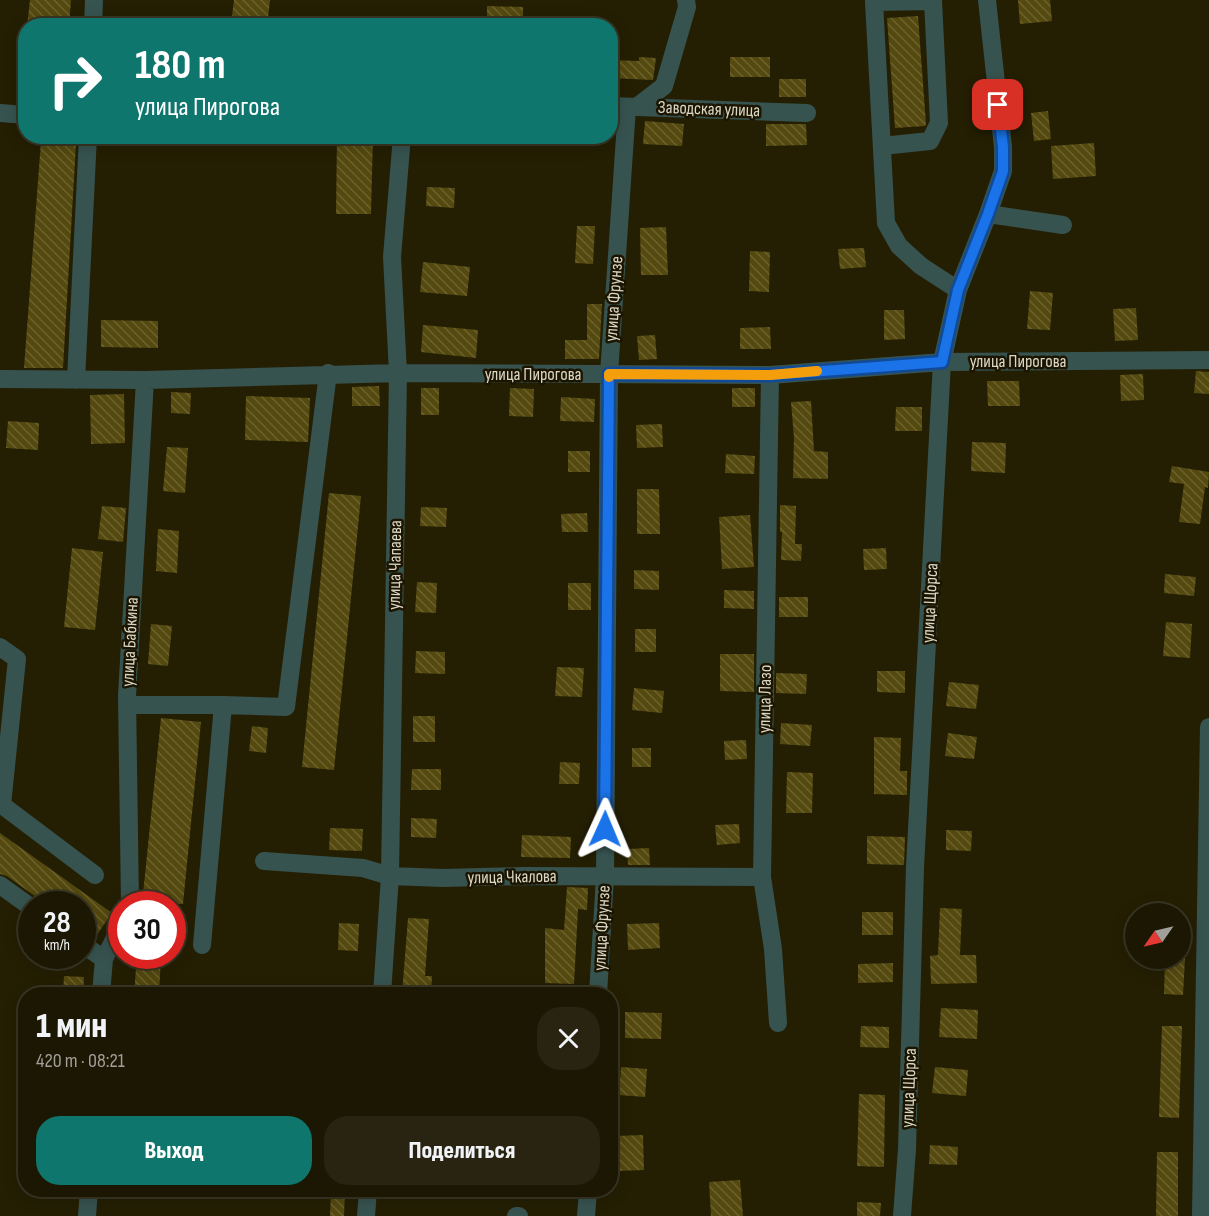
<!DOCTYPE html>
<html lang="ru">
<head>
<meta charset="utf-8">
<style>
  :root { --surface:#1b1702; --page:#282411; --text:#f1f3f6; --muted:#a09f99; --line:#393624; --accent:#0f766e }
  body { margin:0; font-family:"Sofia Sans Condensed",sans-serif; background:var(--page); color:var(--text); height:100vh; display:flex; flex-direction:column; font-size:22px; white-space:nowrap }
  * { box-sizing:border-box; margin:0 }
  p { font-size:20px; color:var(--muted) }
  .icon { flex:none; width:33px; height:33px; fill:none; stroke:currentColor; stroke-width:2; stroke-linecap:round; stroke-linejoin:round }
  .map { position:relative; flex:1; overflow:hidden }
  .panel { position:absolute; left:18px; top:987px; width:600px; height:210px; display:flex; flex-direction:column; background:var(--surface); border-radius:24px; box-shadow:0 3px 15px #0003,0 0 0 2px var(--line) }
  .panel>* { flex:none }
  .hud { position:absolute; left:18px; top:18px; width:600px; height:126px; border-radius:24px; box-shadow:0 3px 15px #0003,0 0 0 2px var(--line); background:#0f766e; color:#fff; overflow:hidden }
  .needle { width:39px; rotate:236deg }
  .fabs { position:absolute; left:1125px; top:903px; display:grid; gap:12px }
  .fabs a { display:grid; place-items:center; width:66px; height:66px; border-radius:50%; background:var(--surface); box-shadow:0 3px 15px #0003,0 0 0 2px var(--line); font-size:30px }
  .speed { position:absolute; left:18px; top:891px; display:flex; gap:12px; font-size:30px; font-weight:700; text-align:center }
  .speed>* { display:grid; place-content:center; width:78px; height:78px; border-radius:50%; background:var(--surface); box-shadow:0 3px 15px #0003,0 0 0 2px var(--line); line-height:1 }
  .speed small { font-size:15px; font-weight:400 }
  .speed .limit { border:9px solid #d22; background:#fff; color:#111 }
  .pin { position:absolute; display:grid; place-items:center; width:51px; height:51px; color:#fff; margin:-26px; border-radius:12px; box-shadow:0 3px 9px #0006 }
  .me { position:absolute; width:66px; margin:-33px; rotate:1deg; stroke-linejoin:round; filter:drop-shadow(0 0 4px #0008) }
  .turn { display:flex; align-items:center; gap:21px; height:126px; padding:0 18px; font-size:27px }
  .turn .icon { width:78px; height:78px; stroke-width:2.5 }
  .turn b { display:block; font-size:42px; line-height:51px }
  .round { display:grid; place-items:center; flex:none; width:63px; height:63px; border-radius:24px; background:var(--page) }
  .summary { display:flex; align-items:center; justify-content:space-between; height:102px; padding:0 18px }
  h1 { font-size:36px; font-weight:800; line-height:45px }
  .cta { display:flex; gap:12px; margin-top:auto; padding:12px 18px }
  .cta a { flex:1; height:69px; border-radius:24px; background:var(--accent); color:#fff; font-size:24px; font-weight:800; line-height:69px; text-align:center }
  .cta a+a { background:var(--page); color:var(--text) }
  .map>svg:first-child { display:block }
</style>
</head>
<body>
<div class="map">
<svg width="1209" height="1216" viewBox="0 0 1209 1216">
  <defs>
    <pattern id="building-back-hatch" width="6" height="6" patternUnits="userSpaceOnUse" patternTransform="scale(1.5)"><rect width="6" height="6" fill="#54490e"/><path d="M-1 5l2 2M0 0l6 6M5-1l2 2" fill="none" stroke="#6c6230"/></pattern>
  </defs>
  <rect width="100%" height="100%" fill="#241f03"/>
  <path fill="url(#building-back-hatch)" d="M 30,0 L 71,0 L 69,26 L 27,26 Z
    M 234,0 L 270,0 L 268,19 L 232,16 Z
    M 1018,0 L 1050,0 L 1052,21 L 1020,24 Z
    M 487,6 L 523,7 L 523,26 L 487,26 Z
    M 918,16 L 926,124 L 925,126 L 895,128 L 887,18 Z
    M 639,57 L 656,58 L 653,80 L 610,78 L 610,60 L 639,61 Z
    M 730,57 L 770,57 L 770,77 L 730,77 Z
    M 779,79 L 806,79 L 806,97 L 779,97 Z
    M 1048,111 L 1051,139 L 1034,141 L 1031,113 Z
    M 645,121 L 684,124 L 682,146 L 643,144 Z
    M 766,124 L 806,124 L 807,145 L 766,146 Z
    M 337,136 L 373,136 L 371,214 L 336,214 Z
    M 41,141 L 76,144 L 63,368 L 24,368 Z
    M 1094,143 L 1096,176 L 1053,179 L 1051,146 Z
    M 427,187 L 455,188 L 454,208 L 426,206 Z
    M 577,226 L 595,226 L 593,264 L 575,263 Z
    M 666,227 L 668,275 L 641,275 L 640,228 Z
    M 864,248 L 866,267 L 840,269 L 838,249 Z
    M 750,251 L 770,252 L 769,292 L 749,291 Z
    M 423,262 L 470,267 L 467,296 L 420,292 Z
    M 1030,291 L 1053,293 L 1050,330 L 1027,329 Z
    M 587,304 L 602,304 L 599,359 L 565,359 L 565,340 L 587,340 Z
    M 1136,308 L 1138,340 L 1115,341 L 1113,309 Z
    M 884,310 L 904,310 L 905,339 L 884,340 Z
    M 101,320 L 158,321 L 158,348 L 101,347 Z
    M 423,325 L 478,330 L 476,358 L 421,352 Z
    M 770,327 L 771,349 L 740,349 L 740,328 Z
    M 655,335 L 657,359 L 639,360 L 637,336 Z
    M 1196,371 L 1209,372 L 1209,394 L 1194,393 Z
    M 1143,374 L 1144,400 L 1121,401 L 1120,375 Z
    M 987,381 L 1019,381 L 1020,406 L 988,406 Z
    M 379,386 L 380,406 L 352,406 L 352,387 Z
    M 421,388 L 439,388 L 439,415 L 421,415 Z
    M 510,388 L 534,389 L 533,417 L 509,416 Z
    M 732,388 L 755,388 L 755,407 L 732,407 Z
    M 171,392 L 191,393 L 190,414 L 171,413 Z
    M 124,394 L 125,443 L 91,444 L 90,395 Z
    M 246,396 L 310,398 L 308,442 L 245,440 Z
    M 561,397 L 595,399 L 594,422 L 560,421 Z
    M 811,401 L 814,451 L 828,452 L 828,479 L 793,478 L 794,438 L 791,402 Z
    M 896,407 L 922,407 L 922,431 L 895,431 Z
    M 8,421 L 39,423 L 38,450 L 6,448 Z
    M 662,424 L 663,447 L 637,448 L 636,425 Z
    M 972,442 L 1006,443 L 1005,473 L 971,471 Z
    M 167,447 L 188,448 L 185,493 L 163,491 Z
    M 568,451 L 590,451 L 590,472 L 568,472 Z
    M 726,454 L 755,456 L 754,474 L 725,473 Z
    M 1172,466 L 1209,472 L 1208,488 L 1205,487 L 1200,524 L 1179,522 L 1184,484 L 1169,482 Z
    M 637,489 L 659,489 L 660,534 L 637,534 Z
    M 329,493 L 361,496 L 334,770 L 302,767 Z
    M 780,505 L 796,506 L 795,544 L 802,544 L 801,561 L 781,560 L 782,532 L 780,532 Z
    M 102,506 L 126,508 L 123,542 L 98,539 Z
    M 421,507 L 447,508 L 446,527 L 420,526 Z
    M 587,513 L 588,532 L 562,532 L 561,514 Z
    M 750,515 L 754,567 L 722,569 L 719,517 Z
    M 158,529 L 179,531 L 177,573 L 156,571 Z
    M 72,548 L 103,552 L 95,630 L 64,627 Z
    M 886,548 L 887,569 L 864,570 L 863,549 Z
    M 634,570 L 659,571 L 659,590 L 634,589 Z
    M 1165,574 L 1196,577 L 1194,596 L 1164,593 Z
    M 417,582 L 437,583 L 436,613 L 415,612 Z
    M 568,583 L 591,583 L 591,610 L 568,610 Z
    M 724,590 L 754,591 L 754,609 L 724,608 Z
    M 779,597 L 808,597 L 808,617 L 779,617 Z
    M 1166,622 L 1192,624 L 1190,658 L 1163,656 Z
    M 151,624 L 172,626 L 168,666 L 148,664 Z
    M 635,629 L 656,629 L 656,652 L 635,652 Z
    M 416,651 L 445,652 L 445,674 L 415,673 Z
    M 720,654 L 754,654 L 754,692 L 720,691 Z
    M 557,667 L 584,668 L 582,697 L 555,696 Z
    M 877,671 L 905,671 L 905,693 L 877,692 Z
    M 776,673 L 807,674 L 806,694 L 776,693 Z
    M 949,682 L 979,685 L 976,709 L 946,706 Z
    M 634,688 L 664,691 L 662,713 L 632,710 Z
    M 413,716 L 435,716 L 435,742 L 413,742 Z
    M 161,718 L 201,722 L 183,904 L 142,904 Z
    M 781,723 L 812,725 L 810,746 L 780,744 Z
    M 252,726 L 268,728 L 266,753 L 249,751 Z
    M 948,733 L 977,737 L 974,759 L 945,756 Z
    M 874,737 L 901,738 L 900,771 L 907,771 L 907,795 L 874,794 Z
    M 746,740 L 747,759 L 725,760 L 724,741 Z
    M 632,748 L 651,748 L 651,767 L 632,767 Z
    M 560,762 L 580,763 L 579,784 L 559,784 Z
    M 412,769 L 441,769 L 441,790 L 411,790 Z
    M 787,772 L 813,773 L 812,813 L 786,813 Z
    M 411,818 L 437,819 L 436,838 L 411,837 Z
    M 739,824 L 740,843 L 717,845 L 715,825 Z
    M 330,828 L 363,829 L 362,851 L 329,850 Z
    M 946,830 L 972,831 L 971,851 L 946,850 Z
    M 0,833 L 112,913 L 94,939 L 82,933 L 82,904 L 43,904 L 39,899 L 7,876 L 0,874 Z
    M 522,835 L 571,837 L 570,858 L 521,857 Z
    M 867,836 L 905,837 L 904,865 L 867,864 Z
    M 649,848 L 650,865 L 628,865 L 627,849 Z
    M 567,887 L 588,888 L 587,910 L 578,909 L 574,984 L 545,983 L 545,928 L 564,930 Z
    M 940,908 L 962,909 L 960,955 L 976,955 L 977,983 L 931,984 L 930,956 L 938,955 Z
    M 862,912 L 893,912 L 893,935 L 862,935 Z
    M 408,918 L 429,919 L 425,976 L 432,976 L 431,994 L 402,994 Z
    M 339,923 L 359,924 L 358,951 L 338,950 Z
    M 659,923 L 660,948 L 628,950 L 627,924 Z
    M 137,956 L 161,956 L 159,994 L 134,994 Z
    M 1165,958 L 1185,958 L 1183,995 L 1164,994 Z
    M 893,963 L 893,982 L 858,983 L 858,964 Z
    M 64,976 L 84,977 L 83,994 L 63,994 Z
    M 941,1008 L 978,1010 L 977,1039 L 939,1037 Z
    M 625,1012 L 662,1013 L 661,1039 L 625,1038 Z
    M 861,1026 L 889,1027 L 889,1048 L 860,1047 Z
    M 1162,1026 L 1182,1026 L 1179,1118 L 1159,1117 Z
    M 621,1067 L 647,1069 L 645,1097 L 619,1095 Z
    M 935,1067 L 968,1070 L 966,1096 L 932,1093 Z
    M 859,1094 L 885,1095 L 884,1167 L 857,1166 Z
    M 643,1135 L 644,1170 L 617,1171 L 616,1136 Z
    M 930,1145 L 958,1147 L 957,1165 L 929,1164 Z
    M 1157,1152 L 1178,1152 L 1178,1216 L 1156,1216 Z
    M 740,1180 L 743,1216 L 711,1216 L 709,1182 Z
    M 331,1190 L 345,1190 L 344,1216 L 330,1216 Z
    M 857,1202 L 881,1203 L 880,1216 L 857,1216 Z"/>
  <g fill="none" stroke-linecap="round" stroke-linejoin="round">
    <path stroke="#375350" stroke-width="18" d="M 93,26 L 94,0
      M 610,106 L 807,113
      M 638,106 L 664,86 L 687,7 L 686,0
      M 0,113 L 26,115
      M 882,146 L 930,141 L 939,123 L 933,1 L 874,2 L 886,223 L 899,246 L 921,266 L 958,290
      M 988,214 L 1063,225
      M 770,375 L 762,877 L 773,949 L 778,1023
      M 0,379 L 145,380 L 398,373 L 770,375 L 942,362 L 1209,360
      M 76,380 L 88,136
      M 0,647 L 17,659 L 2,805 L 95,875
      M 129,705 L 223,705 L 202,945
      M 223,705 L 286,707 L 328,373
      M 264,861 L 363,868 L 390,876 L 443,878 L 524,876 L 762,877
      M 0,885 L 32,908
      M 130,904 L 127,696 L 145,380
      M 82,944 L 104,959
      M 101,994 L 104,959 L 122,924
      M 382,994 L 390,876 L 398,373 L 392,257 L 402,136
      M 598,994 L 605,877 L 609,374 L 627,107
      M 87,1216 L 89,1190
      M 366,1216 L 368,1190
      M 516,1216 L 519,1216
      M 586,1216 L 588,1190
      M 902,1216 L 907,1149 L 915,867 L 942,362 L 958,290 L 988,214 L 1003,171 L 1003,147 L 987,0
      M 1201,1216 L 1209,727"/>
  </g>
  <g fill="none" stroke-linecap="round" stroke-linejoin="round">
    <defs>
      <path id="route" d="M 605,829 L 609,374 L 770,375 L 942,362 L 958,290 L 988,214 L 1003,171 L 1003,147 L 998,105"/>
    </defs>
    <use href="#route" stroke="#114b97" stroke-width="15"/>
    <use href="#route" stroke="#1a73e8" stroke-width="10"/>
    <path stroke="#f59e0b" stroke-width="10" d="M 609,377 L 609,374 L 770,375 L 817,371"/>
  </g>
  <g text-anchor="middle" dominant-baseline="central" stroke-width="5" stroke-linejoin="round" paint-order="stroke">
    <g font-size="18" fill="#dbd7c7" stroke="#1b1500">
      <text transform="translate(709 109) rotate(2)">Заводская улица</text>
      <text transform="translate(614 299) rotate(-86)">улица Фрунзе</text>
      <text x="1018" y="361">улица Пирогова</text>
      <text x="533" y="374">улица Пирогова</text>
      <text transform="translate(395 565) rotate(-89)">улица Чапаева</text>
      <text transform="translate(930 603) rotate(-87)">улица Щорса</text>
      <text transform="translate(130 642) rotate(-87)">улица Бабкина</text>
      <text transform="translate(765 699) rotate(-89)">улица Лазо</text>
      <text transform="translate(512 877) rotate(-1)">улица Чкалова</text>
      <text transform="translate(602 928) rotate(-87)">улица Фрунзе</text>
      <text transform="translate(909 1088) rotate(-88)">улица Щорса</text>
    </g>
  </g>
</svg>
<div class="fabs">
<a><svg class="needle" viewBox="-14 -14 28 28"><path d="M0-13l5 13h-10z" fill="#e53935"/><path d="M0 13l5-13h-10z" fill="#a09f99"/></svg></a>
</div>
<div class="speed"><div>28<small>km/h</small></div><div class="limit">30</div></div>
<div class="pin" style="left:998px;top:105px;background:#d93025"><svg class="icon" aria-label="arrive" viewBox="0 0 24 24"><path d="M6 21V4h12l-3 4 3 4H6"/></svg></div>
<svg class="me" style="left:605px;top:829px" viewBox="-20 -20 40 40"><path d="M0-17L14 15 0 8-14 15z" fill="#1a73e8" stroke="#fff" stroke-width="4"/></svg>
<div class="hud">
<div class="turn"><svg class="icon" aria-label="right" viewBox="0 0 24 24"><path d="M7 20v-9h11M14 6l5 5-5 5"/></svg><div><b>180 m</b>улица Пирогова</div></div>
</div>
<section class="panel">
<div class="summary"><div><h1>1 мин</h1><p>420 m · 08:21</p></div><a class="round"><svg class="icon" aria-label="close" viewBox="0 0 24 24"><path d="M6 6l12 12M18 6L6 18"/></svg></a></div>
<div class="cta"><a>Выход</a><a>Поделиться</a></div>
</section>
</div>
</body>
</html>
